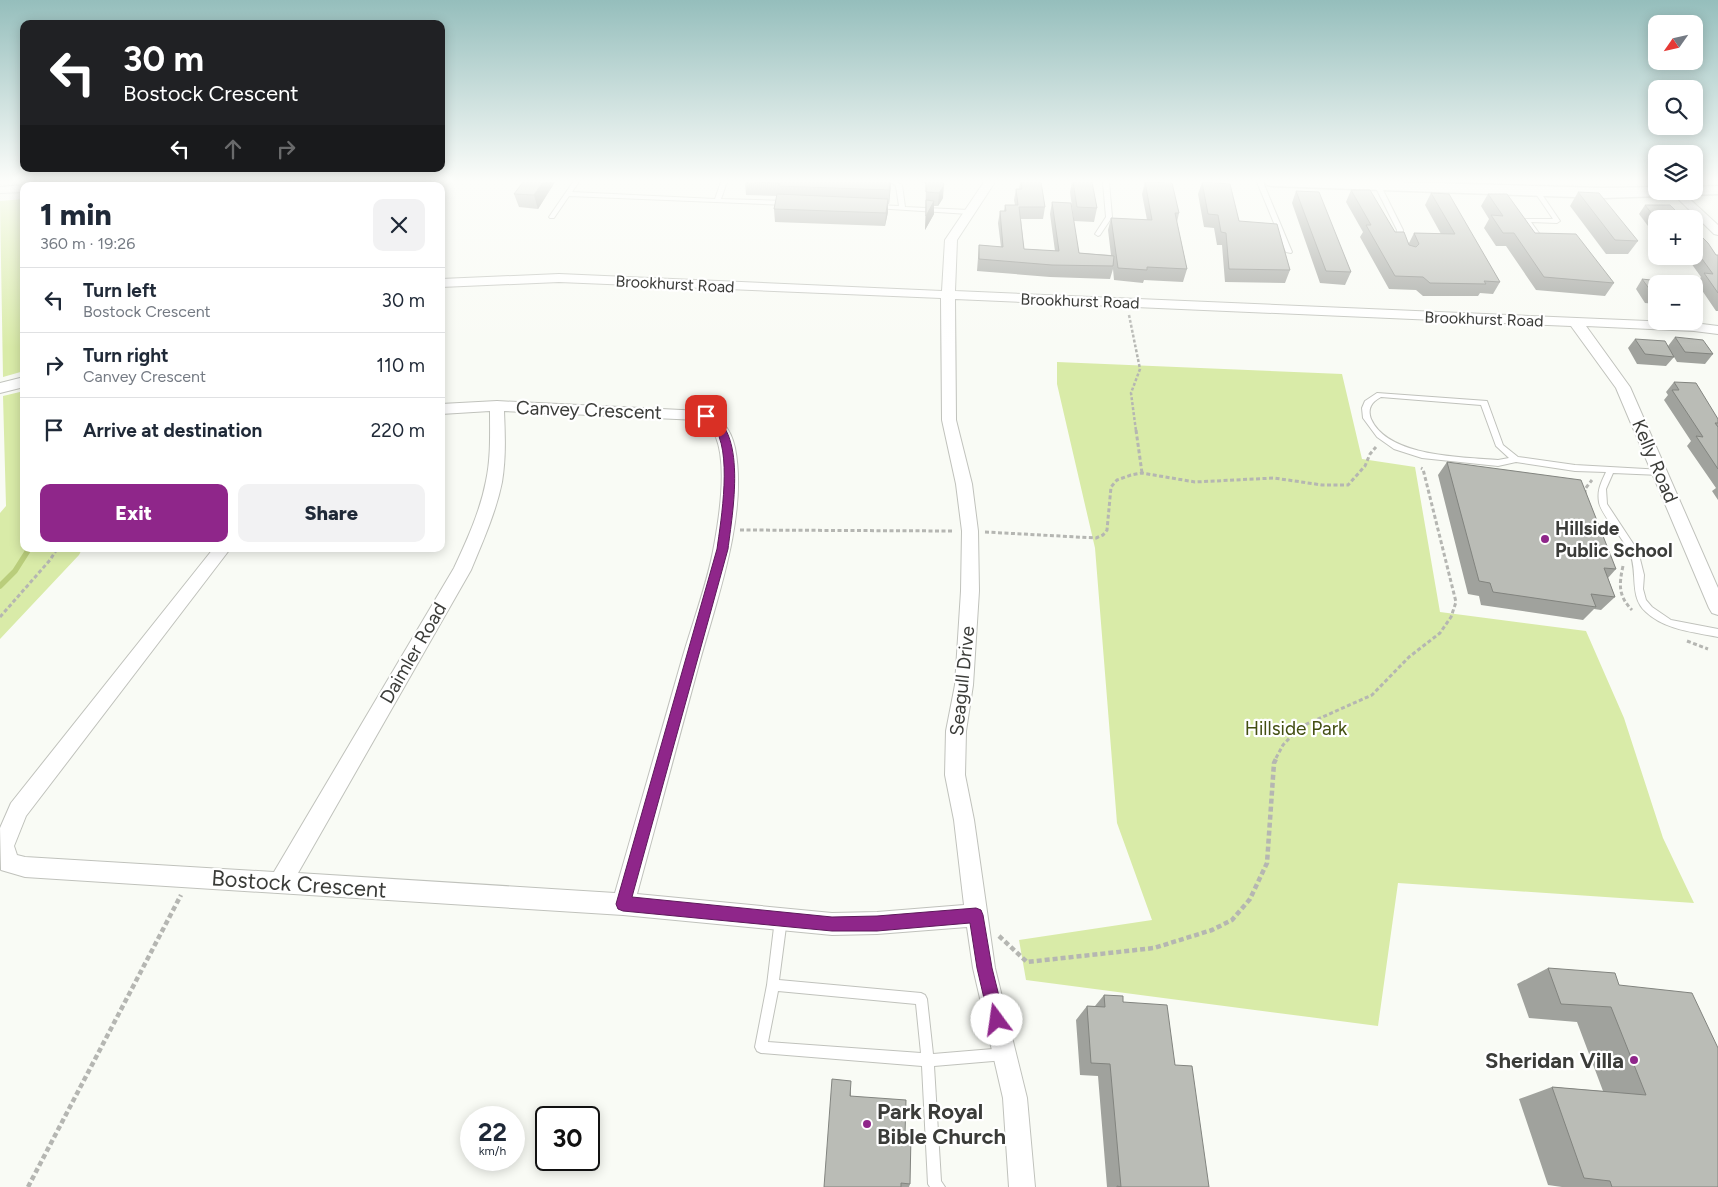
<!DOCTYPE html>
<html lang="en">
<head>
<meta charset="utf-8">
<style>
  :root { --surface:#fff; --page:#f2f2f3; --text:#1f2937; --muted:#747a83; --line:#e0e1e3; --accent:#8f268a }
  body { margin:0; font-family:Figtree,sans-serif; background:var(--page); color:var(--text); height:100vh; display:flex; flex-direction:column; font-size:19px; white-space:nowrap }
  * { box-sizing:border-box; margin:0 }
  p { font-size:16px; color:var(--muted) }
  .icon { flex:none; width:28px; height:28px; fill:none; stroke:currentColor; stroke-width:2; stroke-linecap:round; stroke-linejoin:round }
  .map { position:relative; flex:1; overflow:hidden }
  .side { position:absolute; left:20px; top:182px; width:425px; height:370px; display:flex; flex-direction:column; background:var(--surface); border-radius:10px; box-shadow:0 2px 12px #0003 }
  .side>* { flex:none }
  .hud { position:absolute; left:20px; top:20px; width:425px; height:152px; border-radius:10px; box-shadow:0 2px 12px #0003; background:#202124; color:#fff; overflow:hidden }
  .needle { width:32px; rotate:236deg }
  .controls { position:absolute; left:1648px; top:15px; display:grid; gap:10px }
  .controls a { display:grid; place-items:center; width:55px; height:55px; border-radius:10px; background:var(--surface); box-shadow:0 2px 12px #0003; font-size:25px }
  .speed { position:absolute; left:460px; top:1106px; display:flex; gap:10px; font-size:25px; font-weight:700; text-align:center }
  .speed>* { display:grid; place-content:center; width:65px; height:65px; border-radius:50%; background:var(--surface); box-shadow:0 2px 12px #0003; line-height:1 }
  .speed small { font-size:12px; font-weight:400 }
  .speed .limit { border:2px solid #111; border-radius:8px; background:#fff; color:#111 }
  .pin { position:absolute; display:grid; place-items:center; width:42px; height:42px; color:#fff; margin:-21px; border-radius:10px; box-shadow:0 2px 8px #0006 }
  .me { position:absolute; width:55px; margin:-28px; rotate:346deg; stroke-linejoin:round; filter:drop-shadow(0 0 4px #0008) }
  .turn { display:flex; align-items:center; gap:18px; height:105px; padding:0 20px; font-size:22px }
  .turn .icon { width:65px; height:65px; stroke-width:2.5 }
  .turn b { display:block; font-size:35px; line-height:42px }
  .lanes { display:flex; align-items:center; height:48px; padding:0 20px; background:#0003; justify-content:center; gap:25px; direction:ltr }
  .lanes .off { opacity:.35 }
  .round { display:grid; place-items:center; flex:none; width:52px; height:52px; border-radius:10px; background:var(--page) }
  .summary { display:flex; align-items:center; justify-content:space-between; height:85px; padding:0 20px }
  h1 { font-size:30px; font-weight:800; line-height:38px }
  .action { display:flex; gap:10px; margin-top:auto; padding:10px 20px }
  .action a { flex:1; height:58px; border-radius:10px; background:var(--accent); color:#fff; font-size:20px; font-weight:800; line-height:58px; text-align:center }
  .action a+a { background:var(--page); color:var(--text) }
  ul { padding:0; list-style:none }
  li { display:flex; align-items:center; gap:15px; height:65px; padding:0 20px; border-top:1px solid var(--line) }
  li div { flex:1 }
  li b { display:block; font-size:19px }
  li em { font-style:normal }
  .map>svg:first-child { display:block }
</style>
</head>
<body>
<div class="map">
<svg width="1718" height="1187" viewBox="0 0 1718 1187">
  <rect width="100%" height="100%" fill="#f9fbf5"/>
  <path fill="#d9eba8" d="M 24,199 L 24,371 L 3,377 L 0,201 Z
    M 1057,362 L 1342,374 L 1362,459 L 1415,467 L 1440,612 L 1586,631 L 1624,718 L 1663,838 L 1694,903 L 1398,883 L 1378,1026 L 1026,980 L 1019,940 L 1152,920 L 1117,823 L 1095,548 L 1057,384 Z
    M 24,391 L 24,549 L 82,549 L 79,555 L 0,639 L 0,513 L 6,506 L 3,396 Z"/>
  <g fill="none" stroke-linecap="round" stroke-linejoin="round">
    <path stroke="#b9cd7b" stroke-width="5.5" d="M 0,586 L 15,571 L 29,549"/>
    <defs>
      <path id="service" d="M 573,182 L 579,182 L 572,192 L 715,199 L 721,182 L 727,182 L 721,199 L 787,201 L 790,203 L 787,205 L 569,196 L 554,218 L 550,218 L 549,217 Z
        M 891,182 L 897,182 L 902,185 L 905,207 L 969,210 L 972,212 L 969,214 L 875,208 L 874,207 L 877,205 L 899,206 L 896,186 Z
        M 1103,182 L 1109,182 L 1112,217 L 1100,235 L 1098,236 L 1095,234 L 1106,217 Z
        M 1257,182 L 1263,182 L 1292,252 L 1291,253 L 1286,252 Z
        M 1377,182 L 1380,184 L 1403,230 L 1402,236 L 1405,243 L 1404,244 L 1399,243 L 1396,236 L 1397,230 L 1374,184 Z
        M 1537,189 L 1539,190 L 1560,221 L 1557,223 L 1531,222 L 1541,236 L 1538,238 L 1536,237 L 1524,220 L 1525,219 L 1553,219 L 1534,191 Z
        M 1377,393 L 1487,401 L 1503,445 L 1518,457 L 1575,465 L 1663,470 L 1664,472 L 1663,474 L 1660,475 L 1613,473 L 1606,489 L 1607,504 L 1638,551 L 1644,575 L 1643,589 L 1646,600 L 1652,607 L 1671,620 L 1718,629 L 1718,637 C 1694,632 1665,630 1646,612 C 1628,596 1639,571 1629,551 C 1623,538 1600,513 1599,502 C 1597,490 1601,483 1606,472 L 1575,471 L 1516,462 L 1498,466 L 1422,458 L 1394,449 L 1377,437 L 1363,418 L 1362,408 L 1365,401 ZM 1381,397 L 1481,405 L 1496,446 L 1509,458 L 1498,460 C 1462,457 1388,457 1371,419 C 1367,408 1372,402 1381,397 Z
        M 781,913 L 785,915 L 787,919 L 779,980 L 921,993 L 925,995 L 927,999 L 933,1054 L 1005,1048 L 1009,1050 L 1011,1054 L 1009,1058 L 1005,1060 L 934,1066 L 941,1181 L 945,1187 L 930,1187 L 928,1184 L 922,1066 L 761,1053 L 757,1051 L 755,1047 L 767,985 L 775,919 L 777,915 ZM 778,991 L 916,1004 L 921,1053 L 768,1042 Z"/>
      <path id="minor" d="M 56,182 L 107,182 C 98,190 50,187 37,186 L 43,183 Z
        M 181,182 L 192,182 L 193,186 L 181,186 Z
        M 369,182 L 380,182 L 381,186 L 369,186 Z
        M 984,182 L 995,182 L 957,240 L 955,291 L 1694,323 L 1718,326 L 1718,334 L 1694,331 L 1586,326 L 1630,387 L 1718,588 L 1718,615 L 1712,613 L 1709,608 L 1616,388 L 1571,326 L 955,299 L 956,420 L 972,484 L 978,531 L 979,591 L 973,685 L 966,731 L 965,775 L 974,820 L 995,968 L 1027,1098 L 1035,1187 L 1009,1187 L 1003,1098 L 973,968 L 967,927 L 877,934 L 832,935 L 623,915 L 25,877 L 1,870 L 0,828 L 11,803 L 213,549 L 230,549 L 26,816 L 14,846 L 17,855 L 25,857 L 274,872 L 454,568 C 467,540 480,512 486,481 C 491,458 490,435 490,411 L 441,414 L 441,404 L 497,401 L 702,411 C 721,416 731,429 735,448 C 748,514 717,599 699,664 C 678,740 658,817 637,894 L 832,913 L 877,912 L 964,905 L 954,820 L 945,775 L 946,731 L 955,685 L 961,591 L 962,531 L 956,484 L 942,420 L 941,298 L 559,282 L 441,287 L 441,279 L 559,274 L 942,291 L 945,240 ZM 504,411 L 698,420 C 735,429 719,519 714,546 C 708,582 692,624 682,659 C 660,737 637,815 615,893 L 298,873 L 471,570 C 483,541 496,512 502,482 C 506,458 505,435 504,411 Z
        M 24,185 L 29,186 L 24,186 L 24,192 L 0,193 L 0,187 Z
        M 1670,191 L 1681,191 L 1718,225 L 1718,235 L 1714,234 Z
        M 24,377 L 24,387 L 0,393 L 0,383 Z"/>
      <path id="tertiary" d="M 1265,182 L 1395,182 L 1603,188 L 1656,187 L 1656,191 L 1694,191 L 1694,187 L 1718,186 L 1718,194 L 1603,198 L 1272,186 L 1267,185 Z"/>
    </defs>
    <use href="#service" stroke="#c0c2bc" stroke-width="2"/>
    <use href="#minor" stroke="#c0c2bc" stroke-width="2"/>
    <use href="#tertiary" stroke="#c0c2bc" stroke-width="3"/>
    <path stroke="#b5b6b2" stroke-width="2.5" stroke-dasharray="3 2" stroke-linecap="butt" d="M 1129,315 L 1140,369 L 1131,393 L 1136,431"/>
    <path stroke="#b5b6b2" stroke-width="3" stroke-dasharray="4 2.5" stroke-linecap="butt" d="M 1136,430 L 1142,473
      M 1585,494 L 1585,489 L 1592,480
      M 740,530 L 954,531
      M 985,532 L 1096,538 L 1103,535 L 1107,530 L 1111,487 L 1117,480 L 1131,475 L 1142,473 L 1195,482 L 1274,478 L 1322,485 L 1348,485 L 1365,466 L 1370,454 L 1376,447
      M 1623,566 C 1619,584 1618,596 1632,610
      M 0,617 L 50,560 L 57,549
      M 1687,641 L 1708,649
      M 1276,758 L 1283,745 L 1300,727 L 1372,695 L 1409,657 L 1440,633 L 1451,617 L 1456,602 L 1423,469 L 1421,468"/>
    <path stroke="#b5b6b2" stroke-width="4.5" stroke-dasharray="5 3" stroke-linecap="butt" d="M 999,936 L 1027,962 L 1154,948 L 1212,930 L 1232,920 L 1250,899 L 1267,863 L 1274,763 L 1277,757
      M 28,1187 L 181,895"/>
    <use href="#service" fill="#fff" fill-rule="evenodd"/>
    <use href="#minor" fill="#fff" fill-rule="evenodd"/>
    <use href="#tertiary" fill="#fff" fill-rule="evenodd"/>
  </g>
  <path fill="#a0a29d" d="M 555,182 L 538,209 L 519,207 L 514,194 Z
    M 745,182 L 891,182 L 889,204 L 888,204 L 888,212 L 885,226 L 775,222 L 774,209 L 777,196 L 746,195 Z
    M 922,182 L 943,182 L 943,198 L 938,206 L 934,206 L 934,214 L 925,230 L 926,184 Z
    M 1020,182 L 1041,182 L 1045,207 L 1043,219 L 1021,219 L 1024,249 L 1055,251 L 1050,214 L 1052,202 L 1079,253 L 1111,255 L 1108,230 L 1111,218 L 1147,220 L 1142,194 L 1145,182 L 1179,213 L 1177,222 L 1187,269 L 1183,282 L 1144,280 L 1143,283 L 1114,280 L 1113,269 L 1110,279 L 1050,277 L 977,271 L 979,245 L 1001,247 L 998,223 L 1000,211 L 1004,211 L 1005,205 L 1015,205 L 1014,200 L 1016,189 L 1019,189 Z
    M 1072,182 L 1092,182 L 1097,208 L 1094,222 L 1074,221 L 1070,192 Z
    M 1202,182 L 1239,221 L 1290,270 L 1285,283 L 1225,282 L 1222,245 L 1217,245 L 1214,228 L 1204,227 L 1198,194 Z
    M 1351,190 L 1395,232 L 1409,243 L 1414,233 L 1441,234 L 1425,205 L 1431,193 L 1500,282 L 1493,294 L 1480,293 L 1478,296 L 1423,296 L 1416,290 L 1389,289 L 1360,237 L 1363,232 L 1346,202 Z
    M 1296,191 L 1351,272 L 1345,285 L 1320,283 L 1292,203 Z
    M 1578,192 L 1638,241 L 1628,254 L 1606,254 L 1570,206 Z
    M 1488,194 L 1535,233 L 1614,283 L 1605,296 L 1536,290 L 1506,246 L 1496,246 L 1484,228 L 1489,219 L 1481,206 Z
    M 1645,205 L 1656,219 L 1656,234 L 1654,234 L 1639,214 Z
    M 1694,229 L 1716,255 L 1718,255 L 1718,311 L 1716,311 L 1697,283 L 1701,277 L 1686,256 L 1694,256 Z
    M 1642,279 L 1656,284 L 1656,304 L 1645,303 L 1636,289 Z
    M 1675,337 L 1713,354 L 1705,364 L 1677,362 L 1674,357 L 1666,366 L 1637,364 L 1628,348 L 1635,339 L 1668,346 Z
    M 1674,382 L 1718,419 L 1718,500 L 1712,491 L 1716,488 L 1687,446 L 1691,441 L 1664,400 L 1668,395 L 1666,392 Z
    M 1447,462 L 1616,569 L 1608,578 L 1615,597 L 1601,610 L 1594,609 L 1583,620 L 1481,605 L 1479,596 L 1468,594 L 1438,475 Z
    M 1548,968 L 1619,985 L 1718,1187 L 1562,1187 L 1548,1185 L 1519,1099 L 1552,1087 L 1603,1091 L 1577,1022 L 1529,1018 L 1517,984 Z
    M 1104,995 L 1123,1002 L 1175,1065 L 1209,1187 L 1107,1187 L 1098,1076 L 1080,1075 L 1076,1020 L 1087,1006 L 1095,1006 Z
    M 851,1089 L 851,1096 L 905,1134 L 910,1184 L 909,1187 L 824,1187 Z"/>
  <path fill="#82847f" d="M 543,182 L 555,182 L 538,209 L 534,195 Z
    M 890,182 L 891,182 L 891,186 L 889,204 L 889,190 Z
    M 944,185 L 943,198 L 938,206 L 939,193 Z
    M 888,199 L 888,212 L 885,226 L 886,213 Z
    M 934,201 L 934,214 L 925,230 L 926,216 Z"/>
  <path fill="#babcb6" stroke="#82847f" d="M 523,182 L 543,182 L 534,195 L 514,194 Z
    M 754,182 L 890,182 L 889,190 L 779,186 L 779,183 Z
    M 926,182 L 943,182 L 944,185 L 939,193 L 926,192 Z
    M 1021,182 L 1041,182 L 1045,207 L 1019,207 L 1024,249 L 1059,251 L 1052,202 L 1071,203 L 1079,253 L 1114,256 L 1113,266 L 1052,265 L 979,259 L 979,245 L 1003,247 L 1000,211 L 1006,211 L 1005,205 L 1018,205 L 1016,189 L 1022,189 Z
    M 1073,182 L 1092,182 L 1097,208 L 1077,207 Z
    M 1145,182 L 1172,183 L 1179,213 L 1175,213 L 1187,269 L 1147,267 L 1147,270 L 1118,268 L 1111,218 L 1152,220 Z
    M 1202,182 L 1230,184 L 1239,221 L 1277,224 L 1290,270 L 1229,269 L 1226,233 L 1221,232 L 1218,215 L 1208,214 Z
    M 1351,190 L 1370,190 L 1395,232 L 1404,232 L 1409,245 L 1416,247 L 1419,244 L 1414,233 L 1455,234 L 1431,193 L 1449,194 L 1500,282 L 1484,281 L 1486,284 L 1430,283 L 1423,277 L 1395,276 L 1366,225 L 1371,225 Z
    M 1296,191 L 1319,192 L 1351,272 L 1326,271 Z
    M 1578,192 L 1599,193 L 1638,241 L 1615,240 Z
    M 777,194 L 888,199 L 886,213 L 774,209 Z
    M 1488,194 L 1507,194 L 1535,233 L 1576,234 L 1614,283 L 1544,277 L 1514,233 L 1503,233 L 1491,215 L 1503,216 Z
    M 926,200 L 934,201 L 926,216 Z
    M 1645,205 L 1670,205 L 1684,219 L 1656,219 Z
    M 1694,229 L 1708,243 L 1716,255 L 1718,255 L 1718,293 L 1704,273 L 1713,274 L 1694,248 Z
    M 1642,279 L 1684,284 L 1656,284 L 1656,294 L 1653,294 Z
    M 1675,337 L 1703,340 L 1713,354 L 1685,352 Z
    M 1635,339 L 1665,341 L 1674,357 L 1645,354 Z
    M 1674,382 L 1696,383 L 1718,419 L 1718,423 L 1715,423 L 1718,427 L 1718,469 L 1696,436 L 1703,437 L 1672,390 L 1679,390 Z
    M 1447,462 L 1581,480 L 1616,569 L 1604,568 L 1615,597 L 1591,594 L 1596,607 L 1493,592 L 1490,583 L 1479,581 Z
    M 1548,968 L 1615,973 L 1619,985 L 1692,993 L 1718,1048 L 1718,1187 L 1612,1187 L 1610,1181 L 1584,1178 L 1552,1087 L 1646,1095 L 1611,1007 L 1561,1004 Z
    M 1104,995 L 1123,996 L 1123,1002 L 1167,1005 L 1175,1065 L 1192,1066 L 1209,1187 L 1117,1187 L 1117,1186 L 1121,1187 L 1110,1064 L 1091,1063 L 1087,1006 L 1105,1007 Z
    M 832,1079 L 851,1081 L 850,1096 L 906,1100 L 905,1134 L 911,1135 L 910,1184 L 901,1183 L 901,1187 L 824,1187 Z"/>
  <linearGradient id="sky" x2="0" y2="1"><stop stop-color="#95bebc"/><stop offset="0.52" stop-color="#fcfdfa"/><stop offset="1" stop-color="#fcfdfa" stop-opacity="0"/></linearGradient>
  <rect width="1718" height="348" fill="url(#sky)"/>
  <path fill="#8f268a" stroke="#5d195a" d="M 706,413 C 749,426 732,515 728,549 L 632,897 L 832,917 L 877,916 L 976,908 L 981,910 L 983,915 L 992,968 L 1005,1020 L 1002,1025 L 997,1027 L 992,1025 L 989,1020 L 977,968 L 970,923 L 877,931 L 832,931 L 623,911 L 618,909 L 616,904 L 717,549 C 721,520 733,449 713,426 C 710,422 704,420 701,416 Z"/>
  <g fill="#8f268a" stroke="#fff" stroke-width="2">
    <circle cx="1545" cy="539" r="5"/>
    <circle cx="1634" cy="1060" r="5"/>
    <circle cx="867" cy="1124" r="5"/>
  </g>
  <g text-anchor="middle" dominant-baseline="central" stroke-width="4.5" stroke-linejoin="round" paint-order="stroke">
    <g font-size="16" fill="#3b3c39" stroke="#fff">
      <text transform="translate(675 284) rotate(3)">Brookhurst Road</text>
      <text transform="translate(1080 301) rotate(2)">Brookhurst Road</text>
      <text transform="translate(1484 319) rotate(2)">Brookhurst Road</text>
    </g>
    <g font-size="19" fill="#3b3c39" stroke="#fff">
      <text transform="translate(589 410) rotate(2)">Canvey Crescent</text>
      <text transform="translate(1655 461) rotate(67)">Kelly Road</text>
      <text transform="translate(413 653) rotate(-60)">Daimler Road</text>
      <text transform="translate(962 681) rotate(-84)">Seagull Drive</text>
    </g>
    <g font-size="19" font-weight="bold" fill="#3b3c39" stroke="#fff" text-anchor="start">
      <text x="1555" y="528">Hillside<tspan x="1555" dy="22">Public School</tspan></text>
    </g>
    <g font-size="19" fill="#434f12" stroke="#fff">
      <text x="1296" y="728">Hillside Park</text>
    </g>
    <g font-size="22" fill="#3b3c39" stroke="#fff">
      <text transform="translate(299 884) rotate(4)">Bostock Crescent</text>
    </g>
    <g font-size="22" font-weight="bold" fill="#3b3c39" stroke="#fff" text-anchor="end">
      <text x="1624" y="1060">Sheridan Villa</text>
      <text x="877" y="1111" text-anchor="start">Park Royal<tspan x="877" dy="25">Bible Church</tspan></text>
    </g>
  </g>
</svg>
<div class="controls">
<a><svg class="needle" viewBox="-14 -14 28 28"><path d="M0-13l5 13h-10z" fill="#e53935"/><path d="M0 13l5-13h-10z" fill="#747a83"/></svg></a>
<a><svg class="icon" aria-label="search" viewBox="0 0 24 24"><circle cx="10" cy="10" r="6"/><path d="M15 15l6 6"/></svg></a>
<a><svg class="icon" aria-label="layers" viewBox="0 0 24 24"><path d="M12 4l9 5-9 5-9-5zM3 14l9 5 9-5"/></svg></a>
<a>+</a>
<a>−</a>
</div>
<div class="speed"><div>22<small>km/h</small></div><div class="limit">30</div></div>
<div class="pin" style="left:706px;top:416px;background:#d93025"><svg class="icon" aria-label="arrive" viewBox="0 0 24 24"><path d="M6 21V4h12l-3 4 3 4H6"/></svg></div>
<svg class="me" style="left:997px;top:1020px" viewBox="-20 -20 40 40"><circle r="19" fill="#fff"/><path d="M0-13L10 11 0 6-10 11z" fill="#8f268a"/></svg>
<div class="hud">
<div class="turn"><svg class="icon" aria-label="left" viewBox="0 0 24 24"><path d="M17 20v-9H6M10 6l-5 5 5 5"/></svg><div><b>30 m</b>Bostock Crescent</div></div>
<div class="lanes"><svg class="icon" aria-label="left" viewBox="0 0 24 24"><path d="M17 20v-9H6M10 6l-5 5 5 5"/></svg><svg class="icon off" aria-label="ahead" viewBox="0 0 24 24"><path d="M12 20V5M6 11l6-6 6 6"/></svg><svg class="icon off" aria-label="right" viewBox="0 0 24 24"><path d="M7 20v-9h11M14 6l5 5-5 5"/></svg></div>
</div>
<section class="side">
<div class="summary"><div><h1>1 min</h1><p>360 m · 19:26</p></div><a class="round"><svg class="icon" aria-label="close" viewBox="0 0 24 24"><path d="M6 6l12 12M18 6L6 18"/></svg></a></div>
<ul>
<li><svg class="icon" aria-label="left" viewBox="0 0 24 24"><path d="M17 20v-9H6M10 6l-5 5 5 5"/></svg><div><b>Turn left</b><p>Bostock Crescent</p></div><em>30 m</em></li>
<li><svg class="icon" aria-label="right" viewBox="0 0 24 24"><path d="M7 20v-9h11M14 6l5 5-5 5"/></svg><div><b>Turn right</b><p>Canvey Crescent</p></div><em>110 m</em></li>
<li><svg class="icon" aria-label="arrive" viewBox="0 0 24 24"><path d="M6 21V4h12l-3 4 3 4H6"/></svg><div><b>Arrive at destination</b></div><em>220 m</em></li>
</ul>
<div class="action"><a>Exit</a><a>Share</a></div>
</section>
</div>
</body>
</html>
